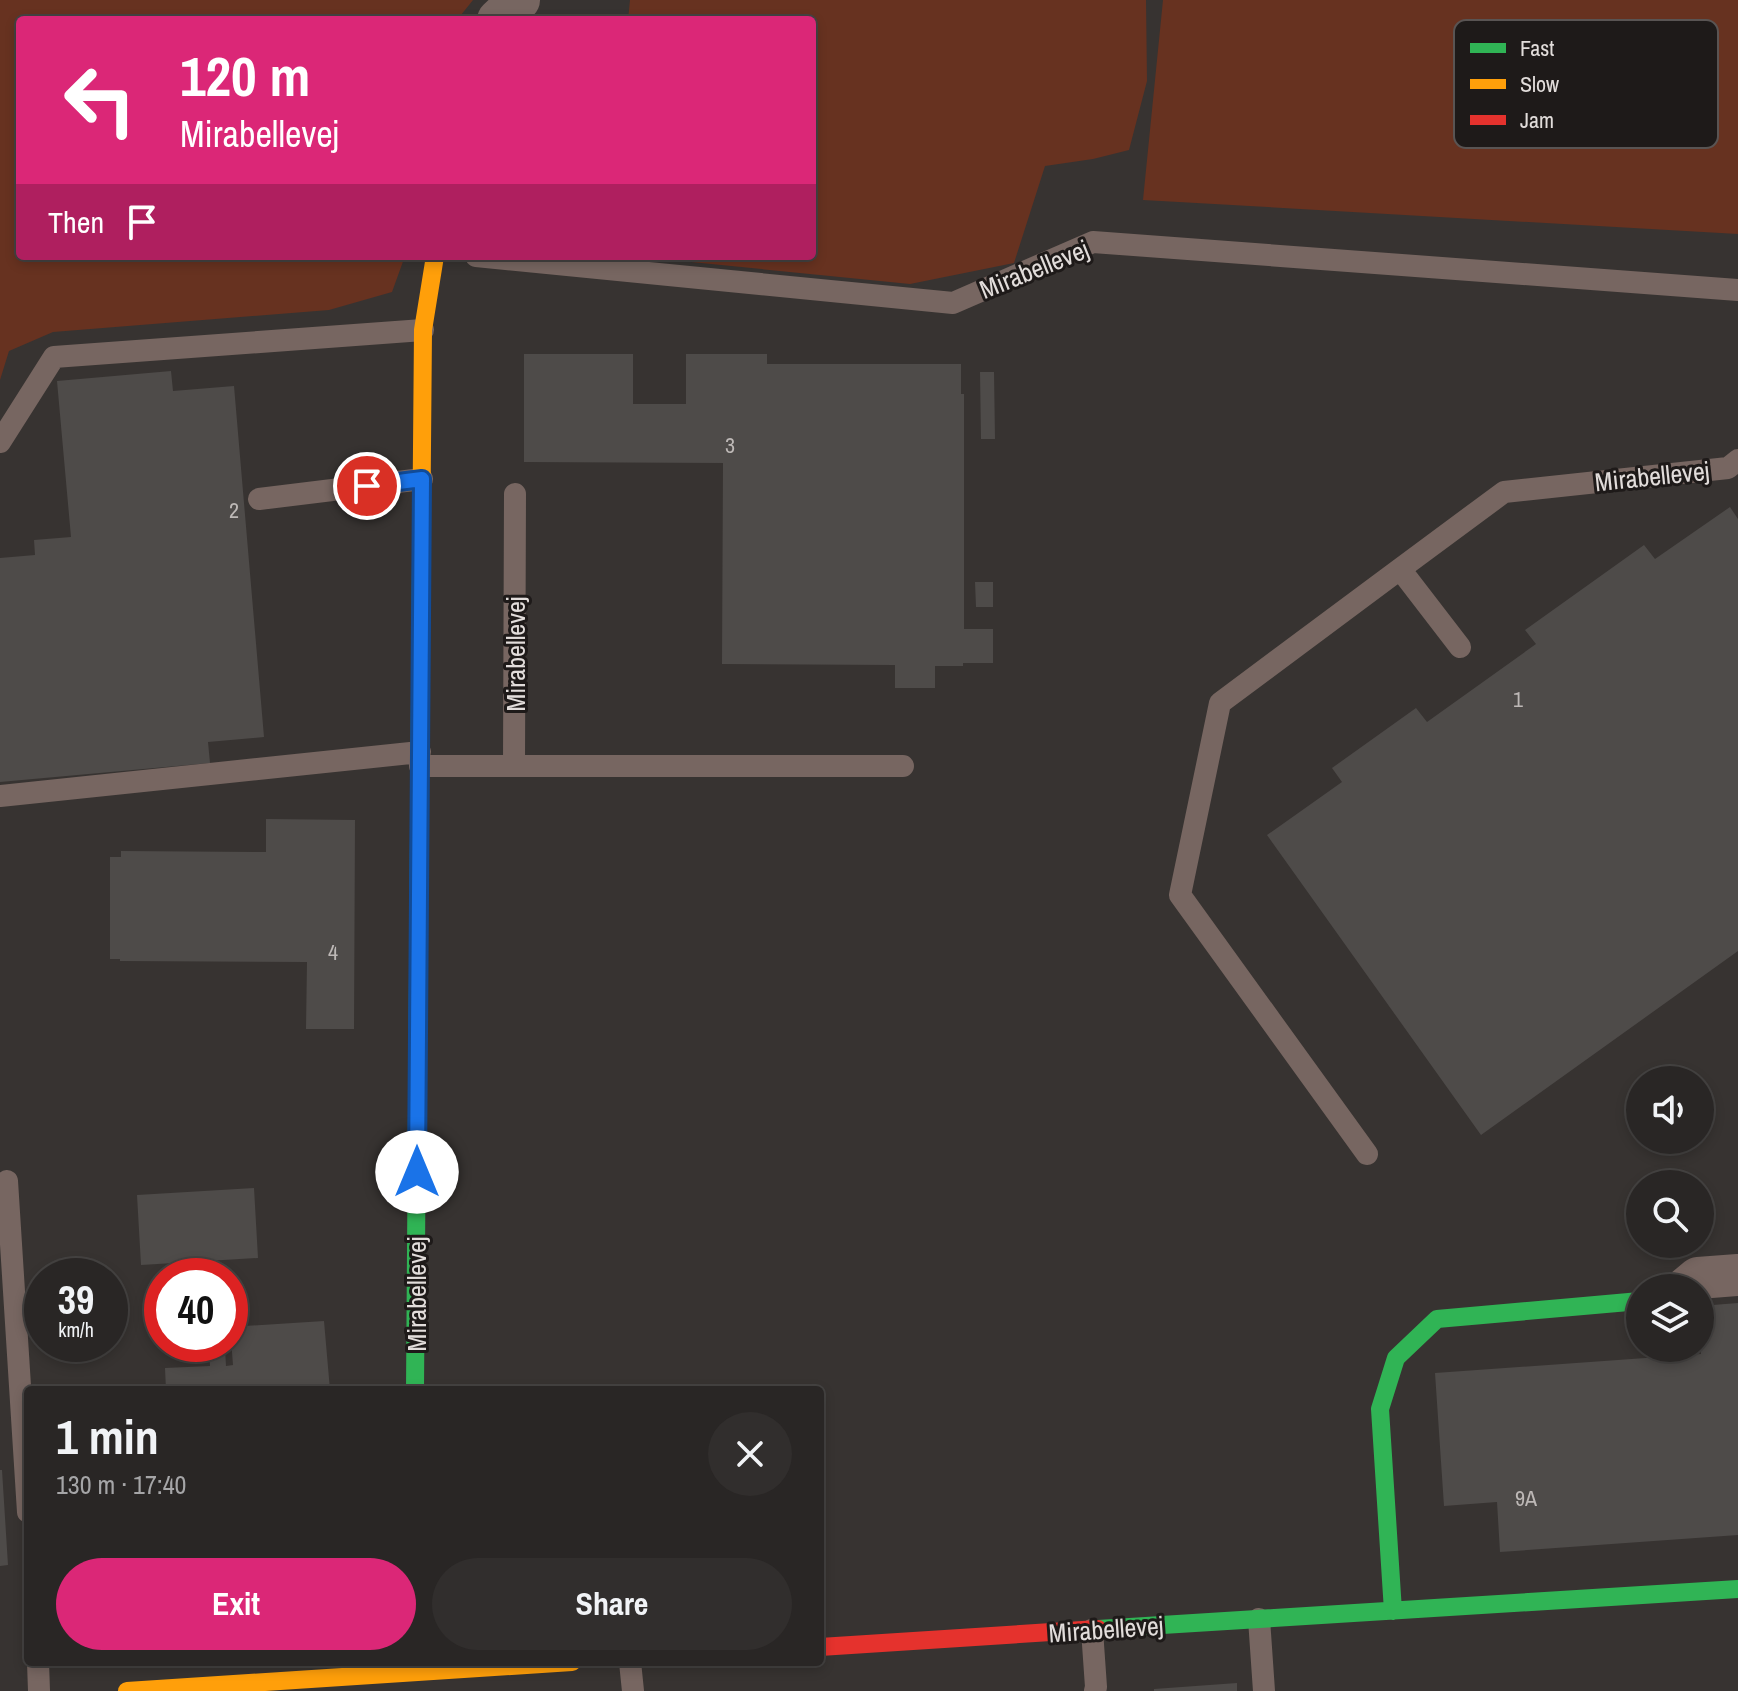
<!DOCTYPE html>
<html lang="en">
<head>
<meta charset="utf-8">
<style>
  :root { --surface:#292625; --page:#312e2d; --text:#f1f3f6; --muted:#a5a5a7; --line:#454342; --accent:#db2777 }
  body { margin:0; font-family:"Archivo Narrow",sans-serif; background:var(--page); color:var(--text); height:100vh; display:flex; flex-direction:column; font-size:30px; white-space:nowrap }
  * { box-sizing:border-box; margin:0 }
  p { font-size:26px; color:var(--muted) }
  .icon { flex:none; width:44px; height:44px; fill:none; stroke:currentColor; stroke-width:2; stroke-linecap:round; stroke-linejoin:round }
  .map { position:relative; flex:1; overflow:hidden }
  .panel { position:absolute; left:24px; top:1386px; width:800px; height:280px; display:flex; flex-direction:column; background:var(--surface); border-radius:8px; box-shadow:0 4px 12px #0003,0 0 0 2px var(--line) }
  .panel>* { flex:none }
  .hud { position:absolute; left:16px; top:16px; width:800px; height:244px; border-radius:8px; box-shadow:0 4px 12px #0003,0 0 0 2px var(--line); background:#db2777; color:#fff; overflow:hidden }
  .buttons { position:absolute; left:1626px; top:1066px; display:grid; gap:16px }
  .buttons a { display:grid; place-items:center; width:88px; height:88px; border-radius:50%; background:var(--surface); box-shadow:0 4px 12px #0003,0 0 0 2px var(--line); font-size:40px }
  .speed { position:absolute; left:24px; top:1258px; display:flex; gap:16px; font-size:40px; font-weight:700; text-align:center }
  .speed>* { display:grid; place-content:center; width:104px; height:104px; border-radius:50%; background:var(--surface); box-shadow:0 4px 12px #0003,0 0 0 2px var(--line); line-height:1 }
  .speed small { font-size:20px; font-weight:400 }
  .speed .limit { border:12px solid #d22; background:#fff; color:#111 }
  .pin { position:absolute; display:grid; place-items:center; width:68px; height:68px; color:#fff; margin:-34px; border:4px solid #fff; border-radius:50%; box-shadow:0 2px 8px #0007 }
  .me { position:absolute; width:88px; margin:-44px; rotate:0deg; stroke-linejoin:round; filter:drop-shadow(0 0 6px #0008) }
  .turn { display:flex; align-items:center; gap:28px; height:168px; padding:0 32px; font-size:36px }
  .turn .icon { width:104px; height:104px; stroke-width:2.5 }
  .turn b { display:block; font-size:56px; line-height:68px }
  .then { display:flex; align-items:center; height:76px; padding:0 32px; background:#0003; gap:16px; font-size:30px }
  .round { display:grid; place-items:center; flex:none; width:84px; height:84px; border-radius:42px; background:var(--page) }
  .summary { display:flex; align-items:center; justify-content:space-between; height:136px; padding:0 32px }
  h1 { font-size:48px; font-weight:700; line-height:60px }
  .action { display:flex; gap:16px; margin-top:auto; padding:16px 32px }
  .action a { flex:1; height:92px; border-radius:48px; background:var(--accent); color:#fff; font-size:32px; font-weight:700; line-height:92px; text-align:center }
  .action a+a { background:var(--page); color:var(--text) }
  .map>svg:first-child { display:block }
</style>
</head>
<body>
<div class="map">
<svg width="1738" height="1691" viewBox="0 0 1738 1691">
  <rect width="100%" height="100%" fill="#373331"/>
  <path fill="#673220" d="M 0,0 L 473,0 L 457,20 L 20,20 L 20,256 L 405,256 L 392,292 L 329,310 L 53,332 L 9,351 L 0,380 Z
    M 630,0 L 1146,0 L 1147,81 L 1129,150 L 1093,159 L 1045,166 L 1014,263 L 910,284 L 631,256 L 812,256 L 812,20 L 628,20 Z
    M 1163,0 L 1738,0 L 1738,234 L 1143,200 Z"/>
  <path fill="#4e4b49" d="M 524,354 L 633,354 L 633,404 L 686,404 L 686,354 L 767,354 L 767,364 L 961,364 L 961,394 L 964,394 L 964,629 L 993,629 L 993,663 L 963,663 L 963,666 L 935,666 L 935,688 L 895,688 L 895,665 L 722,664 L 723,463 L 524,462 Z
    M 171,371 L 173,391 L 234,386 L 264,737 L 208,742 L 210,763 L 0,782 L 0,558 L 35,555 L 34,540 L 71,537 L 57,381 Z
    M 980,372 L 994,372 L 995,439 L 981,439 Z
    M 1730,507 L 1738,519 L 1738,951 L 1481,1135 L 1267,835 L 1342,782 L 1332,768 L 1416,708 L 1427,722 L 1536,644 L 1525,630 L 1644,545 L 1655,559 Z
    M 975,582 L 993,582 L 993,607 L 976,607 Z
    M 266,819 L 355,820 L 354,1029 L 306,1029 L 307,962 L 120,961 L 120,959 L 110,959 L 110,857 L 121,857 L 121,851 L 266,852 Z
    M 254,1188 L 258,1258 L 141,1265 L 137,1195 Z
    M 1738,1303 L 1738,1535 L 1500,1552 L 1497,1502 L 1444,1506 L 1435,1373 L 1701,1354 L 1700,1306 Z
    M 324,1321 L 330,1390 L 166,1390 L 165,1368 L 210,1366 L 209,1348 L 225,1348 L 226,1366 L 233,1365 L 230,1327 Z
    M 0,1470 L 2,1470 L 8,1565 L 0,1566 Z
    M 1237,1683 L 1237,1691 L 1154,1691 L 1154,1689 Z"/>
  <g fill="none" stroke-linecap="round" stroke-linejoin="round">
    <path stroke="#776661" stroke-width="22" d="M 476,256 L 953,303 L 1093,242 L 1738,290
      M 0,442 L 54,357 L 423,330
      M 259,499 L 422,479
      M 1460,647 L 1400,569 L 1504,492 L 1728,468 L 1738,460
      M 420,766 L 514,766 L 515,494
      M 514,766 L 903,766
      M 0,796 L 420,752
      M 1367,1154 L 1180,895 L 1220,703 L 1400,569
      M 7,1181 L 28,1512
      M 1259,1619 L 1264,1691
      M 1092,1630 L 1096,1687 L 1095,1691
      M 38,1662 L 39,1691
      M 630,1662 L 633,1691"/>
    <path stroke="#776661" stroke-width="42" d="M 498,20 L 519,0
      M 1686,1288 L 1698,1278 L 1738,1275"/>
    <path stroke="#30b455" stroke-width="18" d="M 415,1390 L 421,563
      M 1393,1611 L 1380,1409 L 1396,1358 L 1437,1319 L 1640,1301
      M 1098,1629 L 1738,1589"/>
    <path stroke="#ff9f0a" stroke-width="18" d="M 421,563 L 423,330 L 435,256
      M 127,1691 L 572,1662"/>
    <path stroke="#e5322d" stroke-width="18" d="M 820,1647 L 1098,1629"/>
  </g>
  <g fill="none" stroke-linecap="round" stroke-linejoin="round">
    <defs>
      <path id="route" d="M 367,486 L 422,479 L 417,1172"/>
    </defs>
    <use href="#route" stroke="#114b97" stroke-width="20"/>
    <use href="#route" stroke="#1a73e8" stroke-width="14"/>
  </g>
  <g text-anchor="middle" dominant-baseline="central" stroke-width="6" stroke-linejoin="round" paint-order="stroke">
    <g font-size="22" fill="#bdb8b6">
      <text x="730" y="445">3</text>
      <text x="234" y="510">2</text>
      <text x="1518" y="699">1</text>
      <text x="333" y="952">4</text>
      <text x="1526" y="1498">9A</text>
    </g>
    <g font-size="26" fill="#e2dddb" stroke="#1e1a19">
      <text transform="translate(1034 269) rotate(-22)">Mirabellevej</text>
      <text transform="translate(1652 476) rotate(-6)">Mirabellevej</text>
      <text transform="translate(515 654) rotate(-90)">Mirabellevej</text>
      <text transform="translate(416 1294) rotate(-90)">Mirabellevej</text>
      <text transform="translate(1106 1629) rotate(-4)">Mirabellevej</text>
    </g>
  </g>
  <rect x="1454" y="20" width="264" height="128" rx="12" fill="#1e1a19" stroke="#595453" stroke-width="2"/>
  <rect x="1470" y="43" width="36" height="10" fill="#30b455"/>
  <rect x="1470" y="79" width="36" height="10" fill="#ff9f0a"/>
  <rect x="1470" y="115" width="36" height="10" fill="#e5322d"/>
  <g font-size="22" fill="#e2dddb">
    <text x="1520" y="56">Fast</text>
    <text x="1520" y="92">Slow</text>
    <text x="1520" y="128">Jam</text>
  </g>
</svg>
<div class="buttons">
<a><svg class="icon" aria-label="sound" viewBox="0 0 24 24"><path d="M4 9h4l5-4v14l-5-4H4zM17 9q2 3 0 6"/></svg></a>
<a><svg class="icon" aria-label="search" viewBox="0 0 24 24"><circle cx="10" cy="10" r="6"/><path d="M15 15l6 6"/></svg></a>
<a><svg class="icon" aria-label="layers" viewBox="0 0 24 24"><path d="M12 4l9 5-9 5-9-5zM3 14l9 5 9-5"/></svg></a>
</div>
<div class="speed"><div>39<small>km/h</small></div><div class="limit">40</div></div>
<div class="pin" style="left:367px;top:486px;background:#d93025"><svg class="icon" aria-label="arrive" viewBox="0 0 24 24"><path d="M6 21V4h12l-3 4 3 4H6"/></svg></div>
<svg class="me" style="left:417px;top:1172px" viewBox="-20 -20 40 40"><circle r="19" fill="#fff"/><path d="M0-13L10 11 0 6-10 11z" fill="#1a73e8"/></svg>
<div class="hud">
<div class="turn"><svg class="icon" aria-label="left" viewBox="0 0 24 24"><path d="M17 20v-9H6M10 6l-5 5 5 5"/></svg><div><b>120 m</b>Mirabellevej</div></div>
<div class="then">Then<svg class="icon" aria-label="arrive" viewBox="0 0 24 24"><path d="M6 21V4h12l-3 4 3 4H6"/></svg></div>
</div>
<section class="panel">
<div class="summary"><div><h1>1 min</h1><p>130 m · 17:40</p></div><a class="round"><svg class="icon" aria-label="close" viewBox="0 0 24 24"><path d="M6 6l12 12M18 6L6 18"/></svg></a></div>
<div class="action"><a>Exit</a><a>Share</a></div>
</section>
</div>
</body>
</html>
